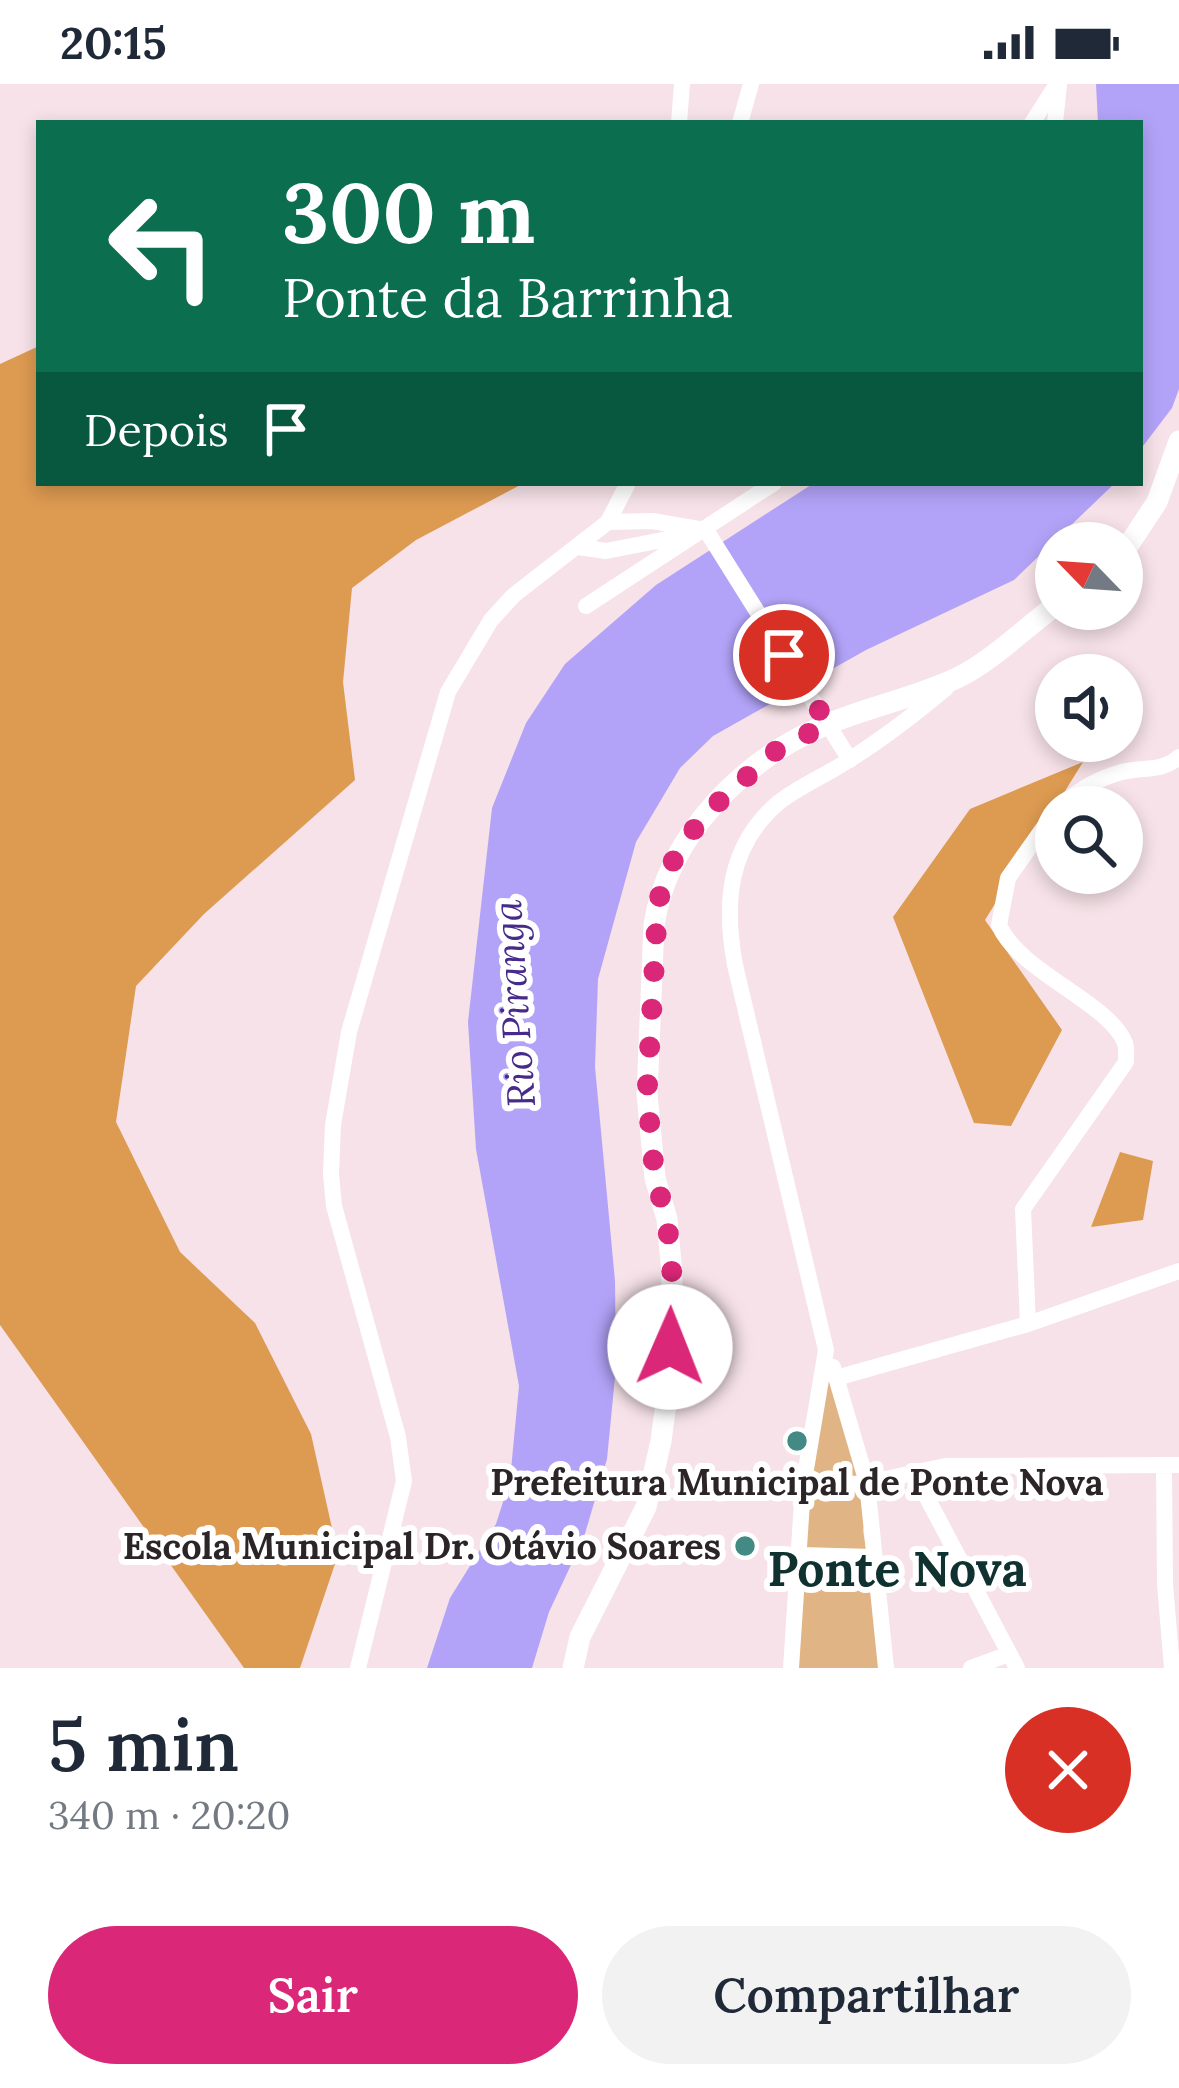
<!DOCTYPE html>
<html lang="pt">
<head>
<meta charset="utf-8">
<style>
  :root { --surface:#fff; --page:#f2f2f3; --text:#1f2937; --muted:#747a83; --accent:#db2777 }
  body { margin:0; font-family:Lora,serif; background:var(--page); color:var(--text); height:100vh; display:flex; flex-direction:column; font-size:45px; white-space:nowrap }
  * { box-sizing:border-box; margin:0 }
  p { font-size:39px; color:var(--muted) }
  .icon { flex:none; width:66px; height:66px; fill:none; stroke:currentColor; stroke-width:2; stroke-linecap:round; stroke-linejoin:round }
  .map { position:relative; height:1584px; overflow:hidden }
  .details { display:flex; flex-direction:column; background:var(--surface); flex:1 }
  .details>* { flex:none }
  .hud { position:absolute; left:36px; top:36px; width:1107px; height:366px; border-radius:0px; box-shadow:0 6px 18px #0003; background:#0b6e4f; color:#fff; overflow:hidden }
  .needle { width:78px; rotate:295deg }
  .controls { position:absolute; left:1035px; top:438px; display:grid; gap:24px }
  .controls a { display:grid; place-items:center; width:108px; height:108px; border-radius:50%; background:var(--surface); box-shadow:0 6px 18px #0003; font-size:60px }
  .pin { position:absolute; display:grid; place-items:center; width:102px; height:102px; color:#fff; margin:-51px; border:6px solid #fff; border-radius:50%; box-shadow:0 3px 12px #0007 }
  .me { position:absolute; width:132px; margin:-66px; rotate:1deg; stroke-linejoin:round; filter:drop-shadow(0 0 9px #0008) }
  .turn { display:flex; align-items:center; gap:42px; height:252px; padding:0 48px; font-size:54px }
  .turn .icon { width:156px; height:156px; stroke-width:2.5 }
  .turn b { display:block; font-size:84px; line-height:102px }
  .then { display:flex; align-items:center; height:114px; padding:0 48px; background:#0003; gap:24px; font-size:45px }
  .round { display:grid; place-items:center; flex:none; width:126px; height:126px; border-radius:63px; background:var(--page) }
  .headline { display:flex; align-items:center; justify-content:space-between; height:204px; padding:0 48px }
  h1 { font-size:72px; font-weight:600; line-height:90px }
  .action { display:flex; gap:24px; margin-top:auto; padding:24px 48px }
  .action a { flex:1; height:138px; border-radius:72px; background:var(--accent); color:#fff; font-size:48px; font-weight:600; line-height:138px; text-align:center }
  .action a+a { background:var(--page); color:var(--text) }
  .status { display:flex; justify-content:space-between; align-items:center; height:84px; padding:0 60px; background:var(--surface); direction:ltr }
  .status svg { height:33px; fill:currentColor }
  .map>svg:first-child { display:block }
</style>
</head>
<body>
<div class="status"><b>20:15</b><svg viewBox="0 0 49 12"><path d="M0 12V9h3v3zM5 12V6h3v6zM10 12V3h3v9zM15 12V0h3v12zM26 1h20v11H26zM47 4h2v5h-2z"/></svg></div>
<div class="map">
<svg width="1179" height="1584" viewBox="0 0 1179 1584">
  <rect width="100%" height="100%" fill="#f6e2e8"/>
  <path fill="#e1b486" d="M 826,1266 L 846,1330 L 866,1438 L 863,1446 L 885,1584 L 791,1584 Z"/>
  <path fill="#dd9a51" d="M 39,262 L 39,399 L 524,399 L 416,456 L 352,504 L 343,598 L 355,696 L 204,830 L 136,902 L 116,1038 L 180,1168 L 255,1239 L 311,1350 L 338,1471 L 300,1584 L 244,1584 L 0,1241 L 0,280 Z
    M 1083,678 L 985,836 L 1062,946 L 1011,1042 L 974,1039 L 893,833 L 970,725 Z
    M 1120,1068 L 1153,1077 L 1143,1136 L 1091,1143 Z"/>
  <path fill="#b2a3f8" d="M 1096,0 L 1179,0 L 1179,305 L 1172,324 L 1140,366 L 1140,39 L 1098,39 Z
    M 814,399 L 1115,399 L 1014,496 L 866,566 L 713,652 L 680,684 L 636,758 L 598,895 L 595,983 L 615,1197 L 616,1283 L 607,1375 L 584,1453 L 549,1528 L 532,1584 L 427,1584 L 450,1514 L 496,1440 L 510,1396 L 519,1302 L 476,1065 L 468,938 L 492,724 L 526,639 L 565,580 L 656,501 Z"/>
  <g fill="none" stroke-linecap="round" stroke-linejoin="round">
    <path stroke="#fff" stroke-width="16" d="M 679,39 L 682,0
      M 740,39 L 751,0
      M 1032,39 L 1057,0
      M 1055,39 L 1059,1
      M 608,438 L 652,437 L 699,445
      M 706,446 L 850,676
      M 578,463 L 606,467 L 688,451
      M 586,522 L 774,399
      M 1059,723 C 1077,707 1099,694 1122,688 C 1144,682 1160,689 1179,673
      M 1028,1240 L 1023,1125 L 1126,978 C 1126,972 1127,965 1125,959 C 1110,919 1019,888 999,841 L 1008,794 L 1056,726
      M 833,1283 L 867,1399 L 886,1584
      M 836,1294 L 1028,1240 L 1179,1187
      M 1164,1381 L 1165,1500 L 1172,1584
      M 914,1389 L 1017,1584
      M 803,1403 L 867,1399 L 945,1382 L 1179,1381
      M 800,1471 L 873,1473
      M 358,1584 L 404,1397 L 398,1353 L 334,1122 L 331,1090 L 333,1041 L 349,948 L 448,608 L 491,536 L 514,511 L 608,438 L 628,399
      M 791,1584 L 803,1403 L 826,1266 L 735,881 C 724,821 727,763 778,719 C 799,702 827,691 849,676 C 884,654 915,630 946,604
      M 971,1584 L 1009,1570"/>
    <path stroke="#fff" stroke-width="21" d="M 1122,471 L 1157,418 L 1179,357
      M 573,1584 L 580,1553 L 646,1423 L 661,1357 L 670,1289 L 672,1189 L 667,1135 L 655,1094 L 647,1010 L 654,841 C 668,750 745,674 828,640 C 871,622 918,613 959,593 C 993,576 1025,544 1056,521"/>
  </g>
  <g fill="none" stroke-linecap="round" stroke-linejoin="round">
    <path stroke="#db2777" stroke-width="21" stroke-dasharray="0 37.8" d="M 670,1263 L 672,1190 L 667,1135 L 655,1094 L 647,1010 L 658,817 L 674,775 L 703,732 L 779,664 L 828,640 L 784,571"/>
  </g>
  <g fill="#438a85" stroke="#fff" stroke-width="4.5">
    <circle cx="797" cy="1357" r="12"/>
    <circle cx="745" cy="1462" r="12"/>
  </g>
  <g text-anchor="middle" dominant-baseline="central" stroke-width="12" stroke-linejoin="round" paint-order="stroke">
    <g font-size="36" font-weight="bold" fill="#2c2527" stroke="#fff">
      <text x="797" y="1398">Prefeitura Municipal de Ponte Nova</text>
      <text x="721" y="1462" text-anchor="end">Escola Municipal Dr. Otávio Soares</text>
    </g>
    <g font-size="39" font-style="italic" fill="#472b8a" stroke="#fff">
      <text transform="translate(514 920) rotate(-94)">Rio Piranga</text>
    </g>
    <g font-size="48" font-weight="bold" fill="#0f312f" stroke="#fff">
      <text x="897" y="1484">Ponte Nova</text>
    </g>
  </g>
</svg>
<div class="controls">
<a><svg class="needle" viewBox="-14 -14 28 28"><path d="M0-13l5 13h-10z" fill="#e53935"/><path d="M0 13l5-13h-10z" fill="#747a83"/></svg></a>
<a><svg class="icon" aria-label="sound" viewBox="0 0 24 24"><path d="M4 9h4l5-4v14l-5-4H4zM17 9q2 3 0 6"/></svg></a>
<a><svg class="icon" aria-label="search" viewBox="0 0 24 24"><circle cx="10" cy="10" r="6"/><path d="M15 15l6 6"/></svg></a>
</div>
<div class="pin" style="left:784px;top:571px;background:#d93025"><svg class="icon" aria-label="arrive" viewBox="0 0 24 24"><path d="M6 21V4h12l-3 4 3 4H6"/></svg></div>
<svg class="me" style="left:670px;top:1263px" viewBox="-20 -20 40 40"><circle r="19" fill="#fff"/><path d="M0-13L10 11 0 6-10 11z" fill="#db2777"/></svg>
<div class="hud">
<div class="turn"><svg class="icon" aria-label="left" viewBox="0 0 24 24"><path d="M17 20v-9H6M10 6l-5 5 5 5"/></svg><div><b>300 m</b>Ponte da Barrinha</div></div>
<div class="then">Depois<svg class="icon" aria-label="arrive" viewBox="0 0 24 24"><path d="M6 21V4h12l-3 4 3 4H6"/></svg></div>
</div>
</div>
<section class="details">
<div class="headline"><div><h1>5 min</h1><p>340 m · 20:20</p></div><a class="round" style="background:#d93025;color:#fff"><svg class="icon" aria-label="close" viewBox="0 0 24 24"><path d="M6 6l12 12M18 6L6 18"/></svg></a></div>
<div class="action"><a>Sair</a><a>Compartilhar</a></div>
</section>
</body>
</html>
